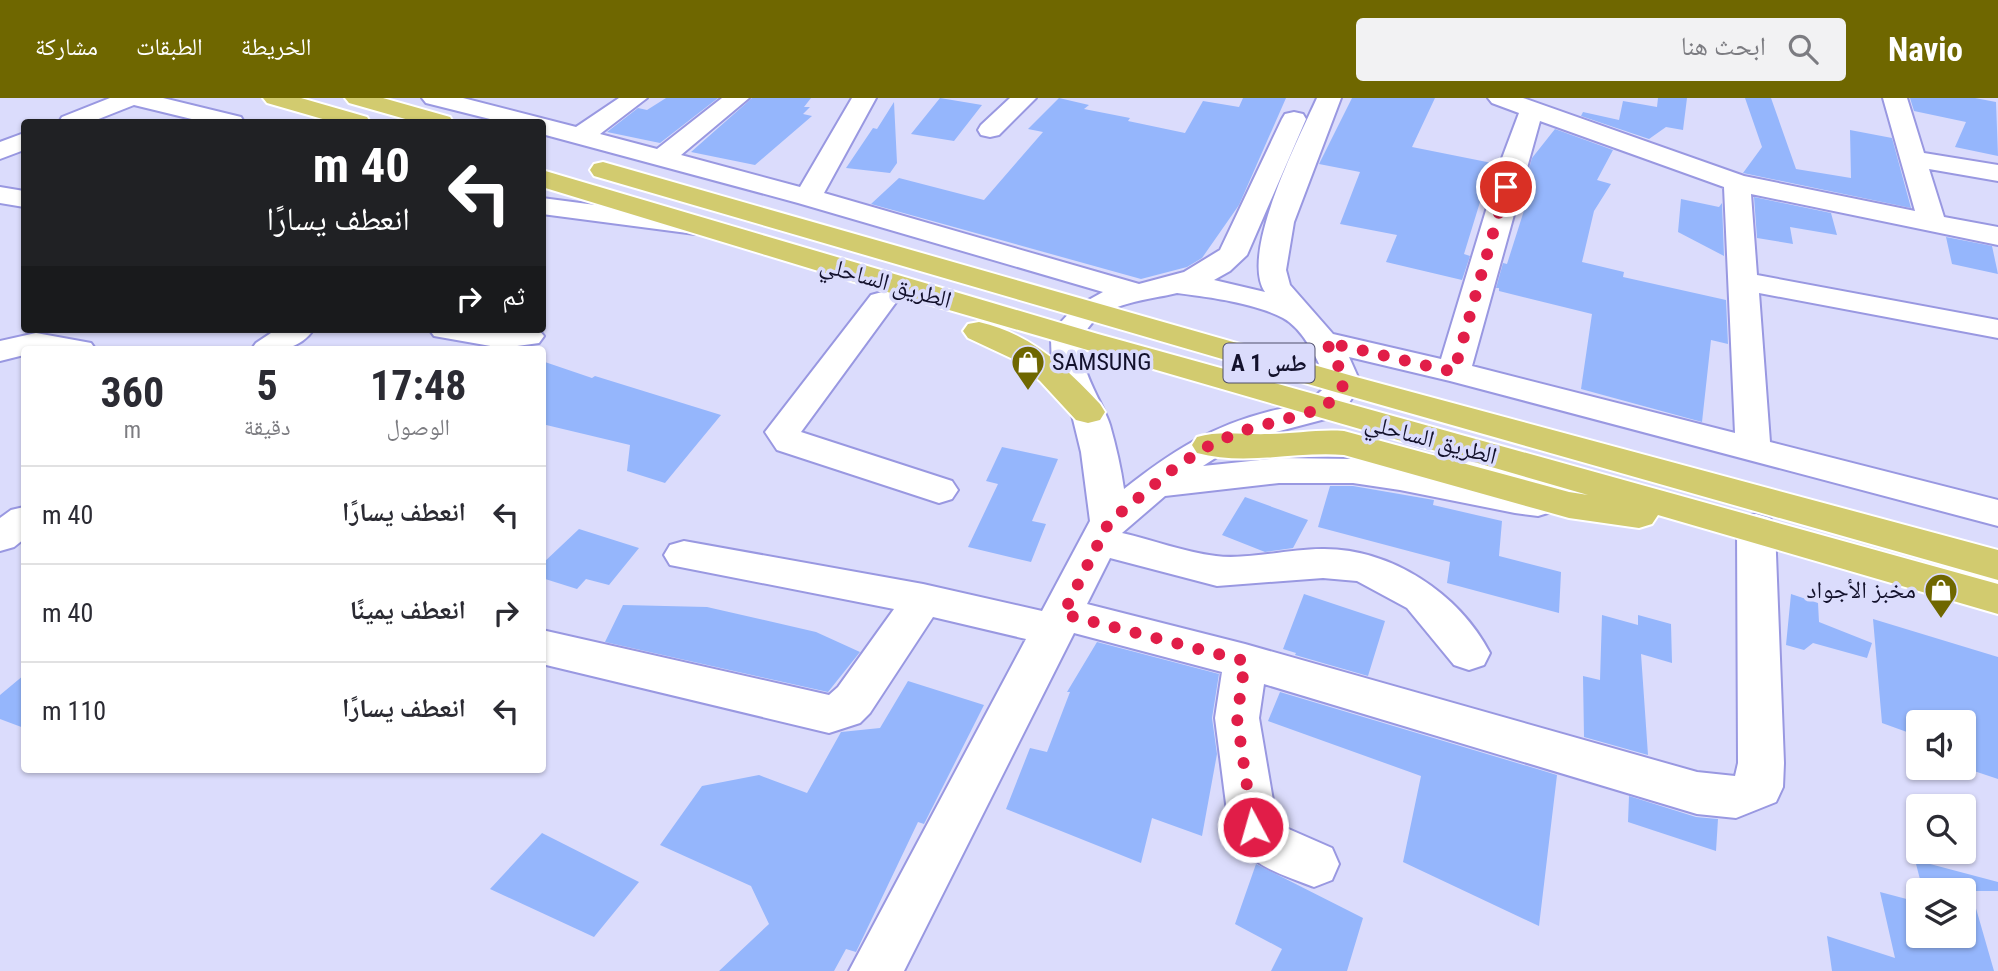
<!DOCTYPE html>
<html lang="ar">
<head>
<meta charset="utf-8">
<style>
  :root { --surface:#fff; --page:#f2f2f3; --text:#2b2b33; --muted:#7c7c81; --line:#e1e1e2; --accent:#6f6700 }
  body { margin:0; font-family:"Roboto Condensed","Noto Naskh Arabic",sans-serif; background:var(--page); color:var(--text); direction:rtl; height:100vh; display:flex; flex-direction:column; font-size:26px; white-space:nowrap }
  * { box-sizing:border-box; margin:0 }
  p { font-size:23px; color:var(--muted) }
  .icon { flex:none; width:38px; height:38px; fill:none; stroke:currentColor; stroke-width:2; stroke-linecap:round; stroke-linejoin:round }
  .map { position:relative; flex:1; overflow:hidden; direction:ltr }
  .details { position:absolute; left:21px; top:248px; width:525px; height:427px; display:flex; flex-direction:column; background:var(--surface); border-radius:7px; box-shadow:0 2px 5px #0004; direction:rtl }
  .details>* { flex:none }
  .banner { position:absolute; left:21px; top:21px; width:525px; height:214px; border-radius:7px; box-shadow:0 2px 5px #0004; direction:rtl; background:#202124; color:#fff; overflow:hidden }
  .tools { position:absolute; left:1906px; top:612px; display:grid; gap:14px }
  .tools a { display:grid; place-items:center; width:70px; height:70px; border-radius:7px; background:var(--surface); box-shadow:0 2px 5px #0004; font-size:35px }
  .pin { position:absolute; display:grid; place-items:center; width:60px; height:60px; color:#fff; margin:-30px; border:4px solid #fff; border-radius:50%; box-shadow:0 2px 7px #0007 }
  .me { position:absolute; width:77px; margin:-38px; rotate:354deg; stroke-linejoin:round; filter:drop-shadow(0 0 5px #0008) }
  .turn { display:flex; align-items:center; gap:24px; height:147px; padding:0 21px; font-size:32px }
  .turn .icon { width:91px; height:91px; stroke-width:2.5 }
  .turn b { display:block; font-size:49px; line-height:60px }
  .then { display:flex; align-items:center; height:66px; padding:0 21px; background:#0003; gap:14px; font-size:26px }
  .eta { display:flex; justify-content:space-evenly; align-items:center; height:119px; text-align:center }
  .eta b { font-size:42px; font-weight:700; line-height:49px }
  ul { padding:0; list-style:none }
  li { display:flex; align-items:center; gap:21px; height:98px; padding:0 21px; border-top:2px solid var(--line) }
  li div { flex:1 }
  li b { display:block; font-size:26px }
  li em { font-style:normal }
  header { display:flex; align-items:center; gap:42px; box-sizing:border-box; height:98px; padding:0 35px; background:var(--accent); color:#fff }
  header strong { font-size:33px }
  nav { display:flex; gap:38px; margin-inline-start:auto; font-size:24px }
  .search { width:490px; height:63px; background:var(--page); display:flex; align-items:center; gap:18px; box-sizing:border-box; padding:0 24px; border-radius:7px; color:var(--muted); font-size:26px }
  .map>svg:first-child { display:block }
</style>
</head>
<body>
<header>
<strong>Navio</strong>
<div class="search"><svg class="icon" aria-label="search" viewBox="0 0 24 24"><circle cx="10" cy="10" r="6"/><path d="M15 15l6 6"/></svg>ابحث هنا</div>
<nav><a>الخريطة</a><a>الطبقات</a><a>مشاركة</a></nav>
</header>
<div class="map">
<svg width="1998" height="873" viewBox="0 0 1998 873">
  <rect width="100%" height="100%" fill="#dbdcfc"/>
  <path fill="#95b6fc" d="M 666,0 L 718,0 L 660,45 L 607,34 L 638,10 L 647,12 Z
    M 752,0 L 811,0 L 804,9 L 810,9 L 803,16 L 812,18 L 755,67 L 691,54 Z
    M 940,0 L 982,7 L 954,43 L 911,36 Z
    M 1059,0 L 1089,7 L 1084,11 L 1130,20 L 1128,23 L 1185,35 L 1203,3 L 1239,9 L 1243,0 L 1286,0 L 1239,107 L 1202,160 L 1187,169 L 1141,181 L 871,106 L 899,80 L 984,102 L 1043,34 L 1028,31 Z
    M 1352,0 L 1435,0 L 1412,49 L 1492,65 L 1464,156 L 1470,158 L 1462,182 L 1386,164 L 1397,137 L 1340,126 L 1360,74 L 1319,66 Z
    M 1658,0 L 1687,0 L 1683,32 L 1666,29 L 1649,41 L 1581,18 L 1583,14 L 1619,22 L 1623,3 L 1657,9 Z
    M 1745,0 L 1771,0 L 1796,71 L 1851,80 L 1850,32 L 1892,40 L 1911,110 L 1743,75 L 1762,49 Z
    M 1910,0 L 1975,0 L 1996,4 L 1998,58 L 1955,49 L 1966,24 L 1914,13 Z
    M 894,4 L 897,65 L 890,75 L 846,70 L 873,30 L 877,31 Z
    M 1555,31 L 1613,52 L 1597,82 L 1611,86 L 1594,113 L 1582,164 L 1624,174 L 1623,179 L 1726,202 L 1728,246 L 1711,242 L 1702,324 L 1581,291 L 1592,216 L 1499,193 L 1499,190 L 1496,190 L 1503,165 L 1507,166 L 1534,81 L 1527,78 L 1532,60 Z
    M 1754,99 L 1831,115 L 1837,137 L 1790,129 L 1793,146 L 1757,140 Z
    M 1681,101 L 1719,109 L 1722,105 L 1724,158 L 1678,134 Z
    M 1946,139 L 1992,148 L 1998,176 L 1952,166 Z
    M 542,263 L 592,280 L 595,278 L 721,317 L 665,385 L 627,373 L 630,347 L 542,326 Z
    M 1002,349 L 1058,361 L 1032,423 L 1046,426 L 1031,464 L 968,449 L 998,386 L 986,383 Z
    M 1330,388 L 1353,388 L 1434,402 L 1433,407 L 1502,423 L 1499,458 L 1561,474 L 1559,515 L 1447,485 L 1450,464 L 1318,429 Z
    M 1245,399 L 1308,422 L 1293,450 L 1265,454 L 1222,437 Z
    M 579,431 L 639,450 L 609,487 L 586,481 L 577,491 L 542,480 L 542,466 Z
    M 1304,496 L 1385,523 L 1368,578 L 1295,557 L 1296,555 L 1283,551 Z
    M 1791,496 L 1818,505 L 1819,524 L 1872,545 L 1867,560 L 1813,545 L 1804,552 L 1786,547 Z
    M 623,507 L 707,509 L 816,534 L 860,554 L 828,594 L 605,544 Z
    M 1602,517 L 1638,527 L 1638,517 L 1671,526 L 1672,565 L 1641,556 L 1648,657 L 1584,639 L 1583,578 L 1600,582 Z
    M 1873,521 L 1998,559 L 1998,681 L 1971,672 L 1964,662 L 1964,625 L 1918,625 L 1918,638 L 1882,625 Z
    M 1097,544 L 1219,576 L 1212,620 L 1217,656 L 1202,738 L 1152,720 L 1141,765 L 1006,711 L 1030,650 L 1047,654 L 1070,594 L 1067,594 Z
    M 24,577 L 24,630 L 0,621 L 0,597 Z
    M 908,583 L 984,607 L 924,726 L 918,724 L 856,854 L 846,851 L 834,873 L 719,873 L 769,826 L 751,788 L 660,747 L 702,688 L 759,677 L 807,695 L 841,634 L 880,630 Z
    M 1280,594 L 1557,677 L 1539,828 L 1403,764 L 1421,678 L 1268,623 Z
    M 1629,698 L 1696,719 L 1718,721 L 1716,753 L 1628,724 Z
    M 542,735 L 639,784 L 594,839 L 490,791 Z
    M 1915,762 L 1998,784 L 1998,793 L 1971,793 L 1994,873 L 1832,873 L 1827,838 L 1895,860 L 1880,794 L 1918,804 L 1918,838 L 1964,838 L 1964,793 L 1923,793 Z
    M 1256,766 L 1363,820 L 1347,873 L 1271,873 L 1282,851 L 1235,826 Z"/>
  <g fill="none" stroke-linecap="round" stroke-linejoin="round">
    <defs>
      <path id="minor" d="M 110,0 L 163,0 L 241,19 L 244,24 L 204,24 L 134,7 L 91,24 L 59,24 L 62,19 Z
        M 422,0 L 463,0 L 576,29 L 619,0 L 647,0 L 600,36 L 657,51 L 722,0 L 749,0 L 681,57 L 800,89 L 852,0 L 876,0 L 824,95 L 1139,186 L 1184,174 L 1220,152 L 1282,21 L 1285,16 L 1294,14 L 1303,16 L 1306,21 L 1247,157 L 1230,173 L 1214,182 L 1265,194 C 1239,156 1299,40 1317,0 L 1341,0 L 1294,124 L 1286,172 L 1290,187 L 1333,236 L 1441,261 L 1501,63 L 1519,15 L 1492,5 L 1488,0 L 1523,0 L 1744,78 L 1915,113 L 1883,0 L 1907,0 L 1924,55 L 1998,67 L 1998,83 L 1929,71 L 1944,119 L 1998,129 L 1998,147 L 1751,96 L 1757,177 L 1998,222 L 1998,240 L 1759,195 L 1770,344 L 1998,402 L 1998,428 L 1450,283 L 1349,259 L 1361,286 L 1347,308 L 1333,319 L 1272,335 L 1223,355 L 1203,368 L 1279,360 L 1353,361 L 1551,396 L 1557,405 L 1551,414 L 1538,418 L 1515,415 L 1400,392 L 1353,385 L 1279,385 L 1165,398 L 1122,435 C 1153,442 1184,454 1216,458 C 1246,462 1289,451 1322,451 C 1390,450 1459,495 1490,555 L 1484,567 L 1469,572 L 1454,567 L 1407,510 L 1357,483 L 1323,480 L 1217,488 L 1110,460 L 1087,506 L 1245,546 L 1697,674 L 1735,678 L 1738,665 L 1737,430 L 1742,420 L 1756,416 L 1770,420 L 1775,430 L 1784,665 L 1783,689 L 1776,704 L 1736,720 L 1697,716 L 1264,586 L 1259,620 L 1276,720 L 1284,729 L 1332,750 L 1339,766 L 1332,782 L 1314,789 C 1277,775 1246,767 1229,729 L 1215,620 L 1222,574 L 1074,535 L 904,873 L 849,873 L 1026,541 L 933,519 L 870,615 L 860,625 L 829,635 L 542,566 L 542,532 L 829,597 L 838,589 L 894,511 L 670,467 L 664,457 L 670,447 L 684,443 L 923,486 L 1042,513 L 1090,423 L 1081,354 L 1071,313 L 1052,268 L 1051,242 L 1060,225 L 1074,210 L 1103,194 L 798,105 L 542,36 L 542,24 L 502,24 L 426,5 ZM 1540,23 L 1724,89 L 1735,335 L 1472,268 ZM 1177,195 C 1208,199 1255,205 1283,220 C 1304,231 1320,265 1327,286 C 1314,305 1292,308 1271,313 C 1211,328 1171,354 1124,391 C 1121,370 1116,348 1110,327 C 1102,301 1068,258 1088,230 C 1106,204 1149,202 1177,195 Z
        M 1010,0 L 1036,0 L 999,37 L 990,39 L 981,37 L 978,32 L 981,27 Z
        M 24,35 L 24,52 L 0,61 L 0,44 Z
        M 0,89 L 24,93 L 24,109 L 0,105 Z
        M 542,100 L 695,120 L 705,122 L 709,128 L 705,134 L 695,136 L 542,116 Z
        M 882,194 L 893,197 L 897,203 L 801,334 L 952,383 L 958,392 L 952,401 L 939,405 L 777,352 L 765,334 L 871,197 Z
        M 277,231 L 314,231 C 298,254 276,252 251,252 L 256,245 Z
        M 429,231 L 538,231 L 544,238 L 539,245 L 502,250 L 434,238 Z
        M 36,235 L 91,245 L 96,252 L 24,252 L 24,257 L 0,263 L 0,243 Z
        M 24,409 L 24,441 L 14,449 L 0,453 L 0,420 L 11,412 Z"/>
      <path id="highway" d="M 263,0 L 301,0 L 367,19 L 370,24 L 333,24 L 267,5 Z
        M 345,0 L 383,0 L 450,19 L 453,24 L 416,24 L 349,5 Z
        M 603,64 L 1356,279 L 1998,452 L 1998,482 L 1332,293 L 594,78 L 590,72 L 594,66 Z
        M 542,72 L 1098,236 L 1998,486 L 1998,516 L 1658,417 L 1652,426 L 1639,430 L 1569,420 L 1344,357 C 1296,353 1245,368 1197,355 L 1192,347 L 1197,339 C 1220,332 1244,337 1268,336 C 1294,336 1318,331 1344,333 L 1569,394 L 1588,397 L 894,196 L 542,89 Z
        M 979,224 C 1031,236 1064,268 1100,306 L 1105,314 L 1100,322 L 1088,325 L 1076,322 L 1040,283 L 1015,262 L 968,240 L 963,233 L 968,226 Z"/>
    </defs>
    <use href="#minor" stroke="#9998e1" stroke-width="4"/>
    <use href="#highway" stroke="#fff" stroke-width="4"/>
    <use href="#minor" fill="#fff" fill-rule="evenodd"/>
    <use href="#highway" fill="#d2cb6f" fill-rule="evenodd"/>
  </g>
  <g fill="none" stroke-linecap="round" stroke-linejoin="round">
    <path stroke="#e11d48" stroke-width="12" stroke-dasharray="0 21.6" d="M 1253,729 L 1237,620 L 1245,563 L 1063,516 L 1109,424 L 1177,368 L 1210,347 L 1239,334 L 1321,311 L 1335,300 L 1344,286 L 1337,264 L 1326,244 L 1454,274 L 1506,89"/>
  </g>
  <defs>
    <symbol id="shop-pin" viewBox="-11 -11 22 30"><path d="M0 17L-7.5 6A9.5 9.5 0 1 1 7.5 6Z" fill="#6f6700" stroke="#dbdcfc"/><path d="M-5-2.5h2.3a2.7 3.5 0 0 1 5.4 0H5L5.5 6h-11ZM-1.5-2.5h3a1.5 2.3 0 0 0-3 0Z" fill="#fff"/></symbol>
  </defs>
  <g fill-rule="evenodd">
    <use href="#shop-pin" x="1009" y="245" width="38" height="52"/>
    <use href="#shop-pin" x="1922" y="473" width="38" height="52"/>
  </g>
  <g text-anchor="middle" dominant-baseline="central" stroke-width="7" stroke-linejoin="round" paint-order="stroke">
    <rect fill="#dbdcfc" stroke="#4f4e6a" stroke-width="2" x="1223.5" y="245.5" width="91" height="39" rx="5"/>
    <g font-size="23" font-weight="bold" fill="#13112c">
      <text x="1269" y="265">A 1 طس</text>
    </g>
    <g font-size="24" fill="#13112c" stroke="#dbdcfc">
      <text transform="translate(886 184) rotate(16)">الطريق الساحلي</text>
      <text transform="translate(1431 341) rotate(15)">الطريق الساحلي</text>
    </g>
    <g font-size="24" fill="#13112c" stroke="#dbdcfc" text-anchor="start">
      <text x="1052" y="264">SAMSUNG</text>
      <text x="1916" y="492" text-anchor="end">مخبز الأجواد</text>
    </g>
  </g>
</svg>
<div class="tools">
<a><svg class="icon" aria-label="sound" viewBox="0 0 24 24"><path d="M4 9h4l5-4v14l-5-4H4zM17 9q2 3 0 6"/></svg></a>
<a><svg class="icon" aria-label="search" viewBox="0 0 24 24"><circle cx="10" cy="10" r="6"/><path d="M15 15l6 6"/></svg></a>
<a><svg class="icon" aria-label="layers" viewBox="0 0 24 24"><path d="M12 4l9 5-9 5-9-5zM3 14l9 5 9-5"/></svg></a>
</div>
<div class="pin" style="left:1506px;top:89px;background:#d93025"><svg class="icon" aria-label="arrive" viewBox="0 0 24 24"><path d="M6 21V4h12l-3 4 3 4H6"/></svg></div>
<svg class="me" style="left:1253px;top:729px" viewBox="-20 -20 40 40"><circle r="17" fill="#e11d48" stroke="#fff" stroke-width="3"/><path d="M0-11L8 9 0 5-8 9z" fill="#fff"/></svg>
<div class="banner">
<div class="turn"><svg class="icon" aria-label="left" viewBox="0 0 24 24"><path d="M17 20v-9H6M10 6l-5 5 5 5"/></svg><div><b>40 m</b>انعطف يسارًا</div></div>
<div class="then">ثم<svg class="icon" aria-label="right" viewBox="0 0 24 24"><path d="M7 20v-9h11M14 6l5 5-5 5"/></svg></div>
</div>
<section class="details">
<div class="eta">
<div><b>17:48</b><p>الوصول</p></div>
<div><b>5</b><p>دقيقة</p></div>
<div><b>360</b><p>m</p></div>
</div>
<ul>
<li><svg class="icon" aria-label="left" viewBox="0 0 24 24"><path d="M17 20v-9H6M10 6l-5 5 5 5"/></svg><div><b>انعطف يسارًا</b></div><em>40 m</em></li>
<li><svg class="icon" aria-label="right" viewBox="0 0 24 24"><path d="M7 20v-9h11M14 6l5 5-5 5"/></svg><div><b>انعطف يمينًا</b></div><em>40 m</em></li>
<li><svg class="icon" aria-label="left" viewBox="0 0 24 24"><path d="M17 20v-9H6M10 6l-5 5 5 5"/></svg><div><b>انعطف يسارًا</b></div><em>110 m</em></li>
</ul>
</section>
</div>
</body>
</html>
